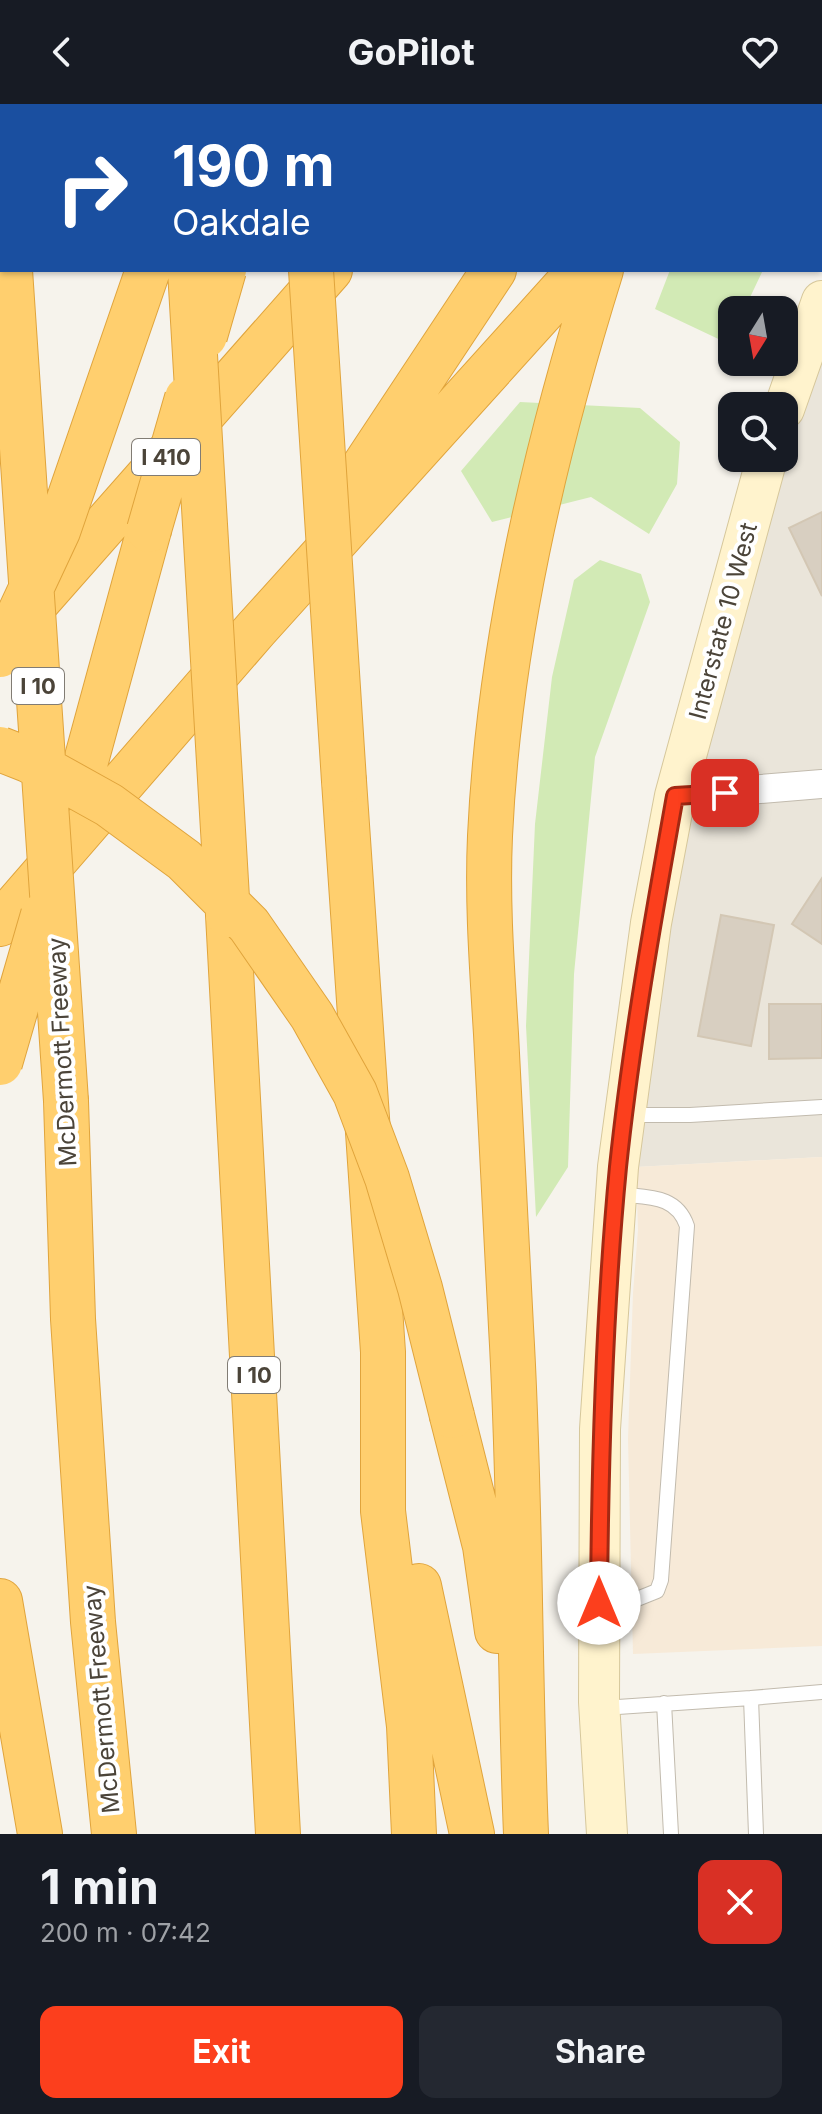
<!DOCTYPE html>
<html lang="en">
<head>
<meta charset="utf-8">
<style>
  :root { --surface:#171b24; --page:#242831; --text:#f1f3f6; --muted:#9ea1a6; --accent:#fc3f1d }
  body { margin:0; font-family:Inter,sans-serif; background:var(--page); color:var(--text); height:100vh; display:flex; flex-direction:column; font-size:30px; white-space:nowrap }
  * { box-sizing:border-box; margin:0 }
  p { font-size:26px; color:var(--muted) }
  .icon { flex:none; width:44px; height:44px; fill:none; stroke:currentColor; stroke-width:2; stroke-linecap:round; stroke-linejoin:round }
  .map { position:relative; height:1730px; overflow:hidden }
  .details { display:flex; flex-direction:column; background:var(--surface); flex:1 }
  .details>* { flex:none }
  .hud { position:absolute; left:0px; top:0px; width:822px; height:168px; box-shadow:0 2px 6px #0004; background:#1a4fa0; color:#fff; overflow:hidden }
  .needle { width:52px; rotate:191deg }
  .tools { position:absolute; left:718px; top:192px; display:grid; gap:16px }
  .tools a { display:grid; place-items:center; width:80px; height:80px; border-radius:16px; background:var(--surface); box-shadow:0 2px 6px #0004; font-size:40px }
  .pin { position:absolute; display:grid; place-items:center; width:68px; height:68px; color:#fff; margin:-34px; border-radius:16px; box-shadow:0 4px 12px #0006 }
  .me { position:absolute; width:88px; margin:-44px; rotate:0deg; stroke-linejoin:round; filter:drop-shadow(0 0 6px #0008) }
  .turn { display:flex; align-items:center; gap:28px; height:168px; padding:0 40px; font-size:36px }
  .turn .icon { width:104px; height:104px; stroke-width:2.5 }
  .turn b { display:block; font-size:56px; line-height:68px }
  .round { display:grid; place-items:center; flex:none; width:84px; height:84px; border-radius:16px; background:var(--page) }
  .overview { display:flex; align-items:center; justify-content:space-between; height:136px; padding:0 40px }
  h1 { font-size:48px; font-weight:700; line-height:60px }
  .cta { display:flex; gap:16px; margin-top:auto; padding:16px 40px }
  .cta a { flex:1; height:92px; border-radius:16px; background:var(--accent); color:#fff; font-size:32px; font-weight:700; line-height:92px; text-align:center }
  .cta a+a { background:var(--page); color:var(--text) }
  header { display:flex; justify-content:space-between; align-items:center; height:104px; padding:0 40px; background:var(--surface); font-size:36px; font-weight:700 }
  .map>svg:first-child { display:block }
</style>
</head>
<body>
<header><svg class="icon" aria-label="back" viewBox="0 0 24 24"><path d="M15 5l-7 7 7 7"/></svg>GoPilot<svg class="icon" aria-label="heart" viewBox="0 0 24 24"><path d="M12 20l-8-8c-3-5 5-10 8-4 3-6 11-1 8 4z"/></svg></header>
<div class="map">
<svg width="822" height="1730" viewBox="0 0 822 1730">
  <rect width="100%" height="100%" fill="#f6f3ec"/>
  <path fill="#eae5da" d="M 822,235 L 822,1053 L 636,1063 L 680,757 L 731,535 L 784,349 Z"/>
  <path fill="#f7ead8" d="M 822,1053 L 822,1542 L 633,1550 L 628,1335 L 633,1189 L 638,1126 L 636,1063 Z"/>
  <path fill="#d2eab5" d="M 670,166 L 763,166 L 744,206 L 732,206 L 732,232 L 729,240 L 655,205 Z
    M 520,298 L 640,304 L 680,338 L 677,380 L 649,430 L 591,393 L 492,418 L 461,367 Z
    M 600,456 L 641,470 L 650,498 L 595,653 L 574,870 L 568,1063 L 536,1113 L 526,922 L 535,720 L 552,573 L 574,476 Z"/>
  <path fill="#d8cfc1" stroke="#d3c7b4" stroke-width="2" d="M 822,408 L 822,492 L 789,424 Z
    M 822,774 L 822,840 L 792,820 Z
    M 721,811 L 774,821 L 751,942 L 698,932 Z
    M 769,900 L 822,900 L 822,954 L 769,955 Z"/>
  <g fill="none" stroke-linecap="round" stroke-linejoin="round">
    <defs>
      <path id="service" d="M 626,1011 L 690,1011 L 822,1003
        M 603,1498 L 637,1495 L 657,1487 L 661,1476 L 687,1122 C 676,1090 647,1094 617,1090
        M 664,1599 L 671,1730
        M 603,1604 L 751,1594
        M 756,1730 L 751,1594 L 822,1588"/>
      <path id="minor" d="M 675,692 L 822,680"/>
      <path id="secondary" d="M 784,305 L 822,197
        M 607,1730 L 599,1598 L 600,1325 L 618,1063 L 651,819 L 675,692 L 767,354"/>
      <path id="motorway" d="M 136,2 L 137,0
        M 191,2 L 191,0
        M 272,2 L 273,0
        M 459,2 L 461,0
        M 598,2 L 599,0
        M 675,2 L 676,0
        M 731,2 L 732,0
        M 0,10 L 2,40
        M 339,400 L 494,166
        M 23,514 L 330,166
        M 86,657 L 149,426
        M 344,677 L 383,1248 L 383,1407 L 409,1622 L 414,1730
        M 228,811 L 278,1730
        M 0,820 L 256,525 L 580,166
        M 66,997 L 73,1215 L 93,1518 L 114,1730
        M 452,1312 L 485,1442 L 497,1527
        M 419,1482 L 472,1730
        M 0,1497 L 40,1730
        M 526,1730 C 519,1561 521,1392 511,1223 C 506,1125 501,1028 496,930 C 492,864 487,798 490,732 C 499,540 544,349 601,166"/>
    </defs>
    <use href="#service" stroke="#c2bbae" stroke-width="16"/>
    <use href="#minor" stroke="#c2bbae" stroke-width="30"/>
    <use href="#secondary" stroke="#d6c79b" stroke-width="42"/>
    <use href="#motorway" stroke="#e0a43c" stroke-width="46"/>
    <use href="#service" stroke="#fff" stroke-width="14"/>
    <use href="#minor" stroke="#fff" stroke-width="28"/>
    <use href="#secondary" stroke="#fff3cd" stroke-width="40"/>
    <use href="#motorway" stroke="#ffcf6e" stroke-width="44"/>
    <defs>
      <path id="motorway-bridge" d="M 10,166 L 66,997
        M 190,166 L 228,811
        M 311,166 L 344,677
        M 205,232 L 224,166
        M 149,426 L 187,294
        M 0,551 L 58,427 L 148,166
        M 0,645 L 28,656 L 109,701 L 184,756 L 249,821 L 312,912 L 355,989 L 387,1074 L 420,1184 L 452,1312
        M 0,959 L 43,811"/>
    </defs>
    <use href="#motorway-bridge" stroke="#e0a43c" stroke-width="46" stroke-linecap="butt"/>
    <use href="#motorway-bridge" stroke="#ffcf6e" stroke-width="44"/>
  </g>
  <g fill="none" stroke-linecap="round" stroke-linejoin="round">
    <defs>
      <path id="route" d="M 599,1499 C 600,1353 604,1208 618,1063 C 631,939 653,815 675,692 L 725,689"/>
    </defs>
    <use href="#route" stroke="#a42913" stroke-width="20"/>
    <use href="#route" stroke="#fc3f1d" stroke-width="14"/>
  </g>
  <g text-anchor="middle" dominant-baseline="central" stroke-width="8" stroke-linejoin="round" paint-order="stroke">
    <g fill="#fff" stroke="#817c74" stroke-width="2">
      <rect x="132" y="335" width="68" height="36" rx="6"/>
      <rect x="12" y="564" width="52" height="36" rx="6"/>
      <rect x="228" y="1253" width="52" height="36" rx="6"/>
    </g>
    <g font-size="22" font-weight="bold" fill="#4b4439">
      <text x="166" y="353">I 410</text>
      <text x="38" y="582">I 10</text>
      <text x="254" y="1271">I 10</text>
    </g>
    <g font-size="24" fill="#4b4439" stroke="#fff">
      <text transform="translate(723 517) rotate(-75)">Interstate 10 West</text>
      <text transform="translate(62 948) rotate(-93)">McDermott Freeway</text>
      <text transform="translate(101 1595) rotate(-95)">McDermott Freeway</text>
    </g>
  </g>
</svg>
<div class="tools">
<a><svg class="needle" viewBox="-14 -14 28 28"><path d="M0-13l5 13h-10z" fill="#e53935"/><path d="M0 13l5-13h-10z" fill="#9ea1a6"/></svg></a>
<a><svg class="icon" aria-label="search" viewBox="0 0 24 24"><circle cx="10" cy="10" r="6"/><path d="M15 15l6 6"/></svg></a>
</div>
<div class="pin" style="left:725px;top:689px;background:#d93025"><svg class="icon" aria-label="arrive" viewBox="0 0 24 24"><path d="M6 21V4h12l-3 4 3 4H6"/></svg></div>
<svg class="me" style="left:599px;top:1499px" viewBox="-20 -20 40 40"><circle r="19" fill="#fff"/><path d="M0-13L10 11 0 6-10 11z" fill="#fc3f1d"/></svg>
<div class="hud">
<div class="turn"><svg class="icon" aria-label="right" viewBox="0 0 24 24"><path d="M7 20v-9h11M14 6l5 5-5 5"/></svg><div><b>190 m</b>Oakdale</div></div>
</div>
</div>
<section class="details">
<div class="overview"><div><h1>1 min</h1><p>200 m · 07:42</p></div><a class="round" style="background:#d93025;color:#fff"><svg class="icon" aria-label="close" viewBox="0 0 24 24"><path d="M6 6l12 12M18 6L6 18"/></svg></a></div>
<div class="cta"><a>Exit</a><a>Share</a></div>
</section>
</body>
</html>
